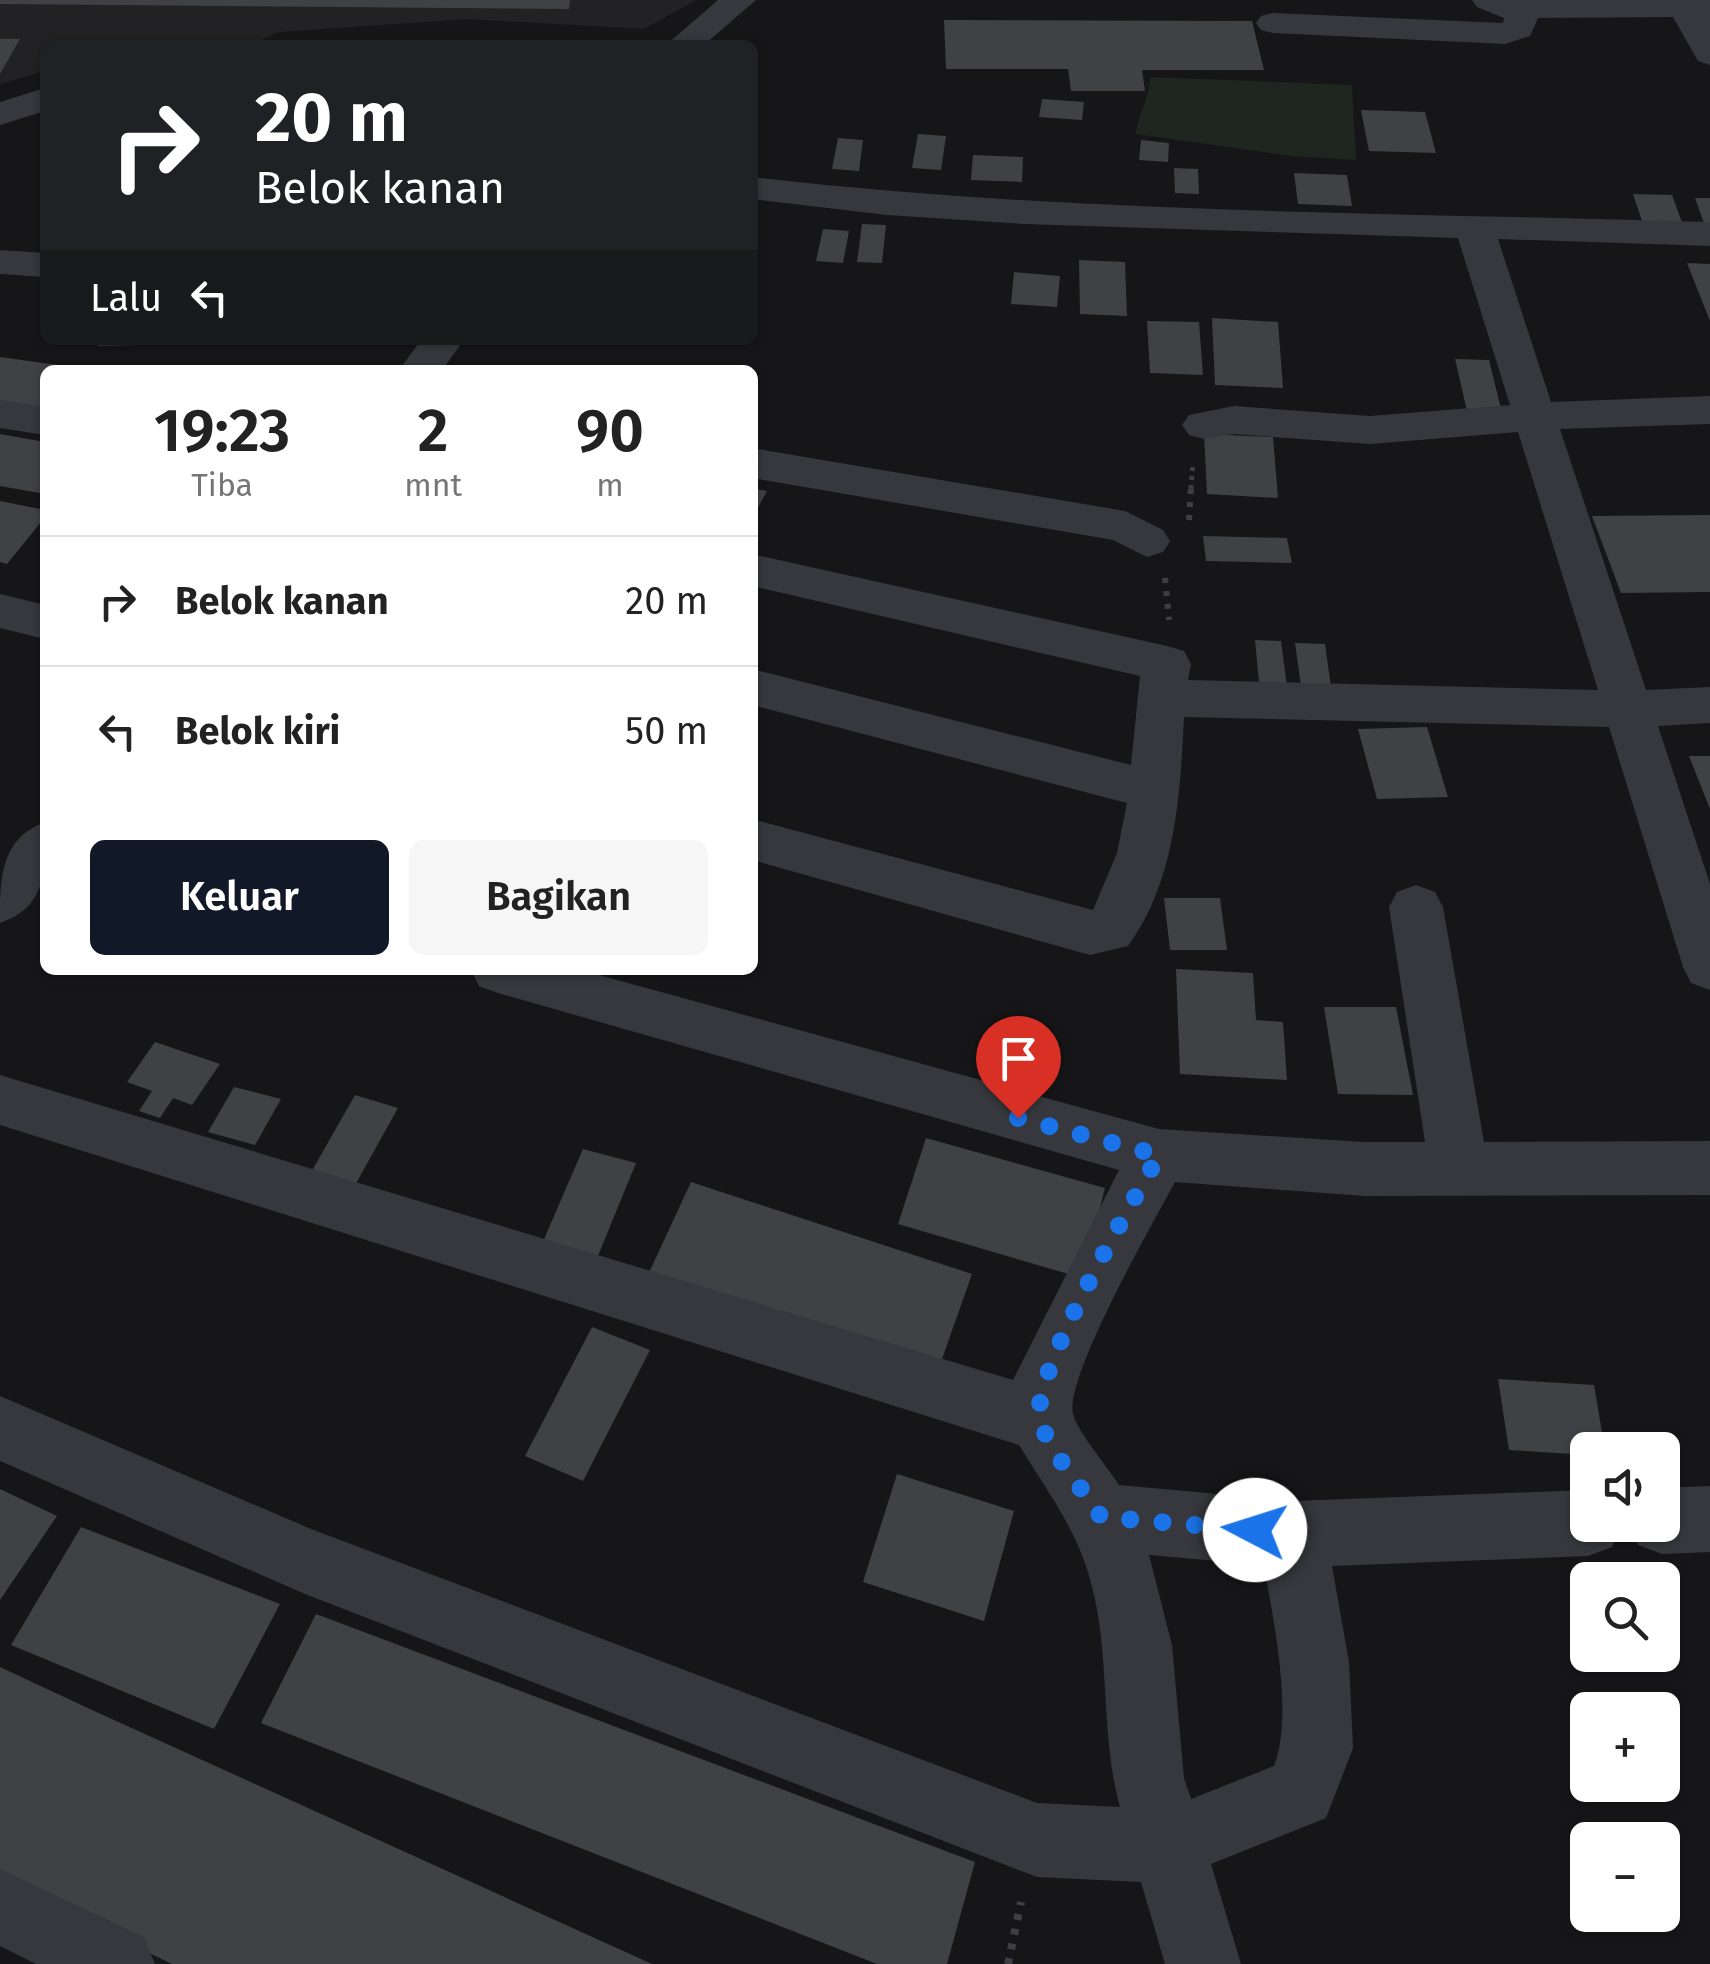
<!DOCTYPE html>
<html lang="id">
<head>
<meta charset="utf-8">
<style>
  :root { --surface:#fff; --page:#f6f6f6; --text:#222; --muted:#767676; --line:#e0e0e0; --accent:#111827 }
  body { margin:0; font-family:"Fira Sans",sans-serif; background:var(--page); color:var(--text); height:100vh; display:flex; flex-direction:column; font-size:38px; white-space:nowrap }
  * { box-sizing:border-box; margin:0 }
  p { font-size:32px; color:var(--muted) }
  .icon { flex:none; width:55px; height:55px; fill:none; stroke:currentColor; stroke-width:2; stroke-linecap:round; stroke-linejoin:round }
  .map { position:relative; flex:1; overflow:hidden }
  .side { position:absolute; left:40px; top:365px; width:718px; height:610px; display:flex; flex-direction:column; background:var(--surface); border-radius:15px; box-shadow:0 2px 8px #0004 }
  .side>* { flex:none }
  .hud { position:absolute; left:40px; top:40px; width:718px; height:305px; border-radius:15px; box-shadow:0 2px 8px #0004; background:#202124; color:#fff; overflow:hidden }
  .tools { position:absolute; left:1570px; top:1432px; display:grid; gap:20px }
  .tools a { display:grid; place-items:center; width:110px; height:110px; border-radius:15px; background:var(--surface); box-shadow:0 2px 8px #0004; font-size:50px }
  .pin { position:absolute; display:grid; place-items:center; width:85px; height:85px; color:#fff; margin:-102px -42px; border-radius:50% 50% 50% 0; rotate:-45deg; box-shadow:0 0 10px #0007 }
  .pin .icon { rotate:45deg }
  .me { position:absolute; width:110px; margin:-55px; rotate:275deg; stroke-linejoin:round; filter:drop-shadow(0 0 8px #0008) }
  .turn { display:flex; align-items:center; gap:35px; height:210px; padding:0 50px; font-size:45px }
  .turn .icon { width:130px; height:130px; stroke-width:2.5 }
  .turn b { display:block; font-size:70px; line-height:85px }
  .then { display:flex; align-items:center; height:95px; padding:0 50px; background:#0003; gap:20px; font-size:38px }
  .eta { display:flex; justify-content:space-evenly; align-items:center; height:170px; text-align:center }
  .eta b { font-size:60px; font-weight:600; line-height:70px }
  .button { display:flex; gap:20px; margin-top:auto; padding:20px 50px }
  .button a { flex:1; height:115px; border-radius:15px; background:var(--accent); color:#fff; font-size:40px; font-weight:600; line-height:115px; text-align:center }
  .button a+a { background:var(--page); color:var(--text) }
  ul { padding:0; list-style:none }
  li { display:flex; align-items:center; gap:30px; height:130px; padding:0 50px; border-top:2px solid var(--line) }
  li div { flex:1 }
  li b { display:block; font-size:38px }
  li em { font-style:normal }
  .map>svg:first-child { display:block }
</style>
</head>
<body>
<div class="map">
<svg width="1710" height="1964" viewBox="0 0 1710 1964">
  <rect width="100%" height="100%" fill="#161618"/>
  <path fill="#222225" d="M 0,0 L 696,0 L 644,29 L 468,19 L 279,32 L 250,45 L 45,45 L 45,71 L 0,84 Z"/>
  <path fill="#1e261f" d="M 1150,77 L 1352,85 L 1356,160 L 1291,156 L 1136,134 C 1138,112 1150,99 1150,77 Z"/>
  <path fill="#404145" d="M 0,0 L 570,0 L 569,9 L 0,4 Z
    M 944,20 L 1252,21 L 1264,70 L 1142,70 L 1145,91 L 1071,91 L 1068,69 L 946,69 Z
    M 0,39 L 20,39 L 0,74 Z
    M 1042,99 L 1084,102 L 1082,120 L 1039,117 Z
    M 1361,110 L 1425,112 L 1436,153 L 1369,151 Z
    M 918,134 L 946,136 L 941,170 L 912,168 Z
    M 838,138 L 863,140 L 859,171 L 832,169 Z
    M 1141,140 L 1169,143 L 1168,162 L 1139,160 Z
    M 973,155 L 1023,157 L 1022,182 L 971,180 Z
    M 1174,168 L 1198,169 L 1199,194 L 1175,193 Z
    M 1294,173 L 1347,175 L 1352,206 L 1298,204 Z
    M 1633,194 L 1672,195 L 1683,225 L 1643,224 Z
    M 1695,198 L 1710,198 L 1710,227 L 1705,226 Z
    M 862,224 L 886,225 L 882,263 L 857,262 Z
    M 823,229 L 849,231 L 843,263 L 816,261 Z
    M 1079,260 L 1125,262 L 1127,316 L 1080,314 Z
    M 1687,263 L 1710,264 L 1710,321 Z
    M 1014,272 L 1060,276 L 1057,307 L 1011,304 Z
    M 1212,318 L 1278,322 L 1283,388 L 1215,385 Z
    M 1147,321 L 1199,322 L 1203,375 L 1150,373 Z
    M 104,340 L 216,340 L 216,343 L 98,346 Z
    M 0,357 L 79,368 L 79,370 L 45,370 L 45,417 L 0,411 Z
    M 1455,359 L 1489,360 L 1502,413 L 1467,411 Z
    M 0,434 L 45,442 L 45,494 L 0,486 Z
    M 1204,434 L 1273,437 L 1278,498 L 1207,494 Z
    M 752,488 L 767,491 L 752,519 Z
    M 0,501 L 45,510 L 45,517 L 7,564 L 0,562 Z
    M 1710,515 L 1710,592 L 1621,593 L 1592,516 Z
    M 1203,536 L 1287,538 L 1292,563 L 1206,561 Z
    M 1255,640 L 1281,641 L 1288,694 L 1260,693 Z
    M 1295,643 L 1325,644 L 1332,694 L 1302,693 Z
    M 1427,727 L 1448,797 L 1377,799 L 1358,729 Z
    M 1689,756 L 1710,756 L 1710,809 Z
    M 1164,898 L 1220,898 L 1227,950 L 1170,950 Z
    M 1176,969 L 1253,973 L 1256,1020 L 1283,1022 L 1287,1080 L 1180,1074 Z
    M 1324,1007 L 1396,1007 L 1413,1095 L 1338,1094 Z
    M 155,1042 L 220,1064 L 192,1105 L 173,1098 L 160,1118 L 139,1111 L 152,1091 L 127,1082 Z
    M 234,1087 L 281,1099 L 255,1145 L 208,1132 Z
    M 355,1095 L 398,1108 L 349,1196 L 305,1183 Z
    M 926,1138 L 1105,1188 L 1082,1278 L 898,1224 Z
    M 583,1149 L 636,1163 L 593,1268 L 538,1253 Z
    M 691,1182 L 972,1274 L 936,1376 L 647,1277 Z
    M 592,1327 L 650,1350 L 583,1481 L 525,1456 Z
    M 1498,1379 L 1594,1385 L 1605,1450 L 1588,1450 L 1588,1455 L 1509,1450 Z
    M 897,1474 L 1014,1511 L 984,1621 L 863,1582 Z
    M 0,1489 L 57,1516 L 0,1600 Z
    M 81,1527 L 280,1604 L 214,1729 L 11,1645 Z
    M 316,1614 L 975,1862 L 947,1964 L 877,1964 L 261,1723 Z
    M 0,1667 L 92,1710 L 652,1964 L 172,1964 L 0,1881 Z"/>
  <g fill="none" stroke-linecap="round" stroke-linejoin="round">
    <path stroke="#3d3f44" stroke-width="5" stroke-dasharray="4 5" stroke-linecap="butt" d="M 1191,489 L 1193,462"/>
    <path stroke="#3d3f44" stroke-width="6" stroke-dasharray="5 8" stroke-linecap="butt" d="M 1189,520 L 1191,487
      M 1165,578 L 1169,620"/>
    <path stroke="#3d3f44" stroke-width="8" stroke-dasharray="6 9" stroke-linecap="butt" d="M 1008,1964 L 1021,1902"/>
    <path fill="#37383d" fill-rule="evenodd" d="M 718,0 L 756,0 L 704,45 L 666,45 Z
      M 1472,0 L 1710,0 L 1710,65 L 1698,61 L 1673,17 L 1538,18 L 1530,36 L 1505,44 L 1273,33 L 1261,30 L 1256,23 L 1261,16 L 1273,13 L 1503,23 L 1504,18 L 1477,7 Z
      M 45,88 L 45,111 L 0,125 L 0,102 Z
      M 752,177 C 1070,214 1391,212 1710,222 L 1710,246 L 1498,239 L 1551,402 L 1710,396 L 1710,424 L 1560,429 L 1646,690 L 1710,687 L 1710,723 L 1658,726 L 1710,884 L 1710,990 L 1691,983 L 1683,967 L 1609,727 L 1184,717 C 1180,795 1176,880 1128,946 L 1090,955 L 752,860 L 752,819 L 1093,910 L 1117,853 L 1127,803 L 752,705 L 752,669 L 1131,765 L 1140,676 L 752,586 L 752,554 L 1167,646 L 1184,651 L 1191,664 L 1188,680 L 1598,690 L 1518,432 L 1370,444 L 1234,434 L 1204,439 L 1189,435 L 1182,425 L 1189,415 L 1234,406 L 1370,416 L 1510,405 L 1458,238 L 1024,224 L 887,215 L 752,199 Z
      M 0,250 L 45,253 L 45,277 L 0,274 Z
      M 421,340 L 464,340 L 442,370 L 399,370 Z
      M 0,400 L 45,407 L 45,435 L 0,428 Z
      M 752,448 L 1125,511 L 1163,530 L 1170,541 L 1163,552 L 1147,557 L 1113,540 L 752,478 Z
      M 0,594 L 45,605 L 45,639 L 0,628 Z
      M 45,822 C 45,866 50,906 0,923 C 0,879 0,839 45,822 Z
      M 1416,885 L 1435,892 L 1443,907 L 1484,1142 L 1710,1141 L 1710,1195 L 1364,1196 L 1175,1182 C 1154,1221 1064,1378 1073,1414 C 1078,1433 1108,1467 1119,1485 L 1293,1501 L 1588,1490 L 1588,1525 L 1620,1525 L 1612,1547 L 1588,1556 L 1332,1566 L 1349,1662 L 1353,1748 L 1326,1818 L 1211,1864 L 1241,1964 L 1165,1964 L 1141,1882 L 1037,1877 L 305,1594 L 0,1461 L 0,1396 L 311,1529 L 1037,1803 L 1120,1807 C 1099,1731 1112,1649 1088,1572 C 1074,1526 1044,1486 1019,1445 L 0,1125 L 0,1075 L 1013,1380 L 1119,1170 L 498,993 L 479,986 L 471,970 L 581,970 L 1159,1129 L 1364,1142 L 1425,1142 L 1389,907 L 1397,892 ZM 1149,1555 L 1264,1565 C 1273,1619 1294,1715 1274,1766 L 1191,1799 L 1184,1778 L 1172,1645 Z
      M 1710,1486 L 1710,1552 L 1662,1554 L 1638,1545 L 1630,1525 L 1662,1525 L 1662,1488 Z
      M 0,1869 L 144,1937 L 155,1964 L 36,1964 L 0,1946 Z"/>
  </g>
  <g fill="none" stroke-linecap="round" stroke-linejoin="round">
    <path stroke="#1a73e8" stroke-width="18" stroke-dasharray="0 32.4" d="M 1018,1118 L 1159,1155 C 1134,1199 1029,1377 1040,1420 C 1048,1450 1084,1490 1101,1517 L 1255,1530"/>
  </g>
</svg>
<div class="tools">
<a><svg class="icon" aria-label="sound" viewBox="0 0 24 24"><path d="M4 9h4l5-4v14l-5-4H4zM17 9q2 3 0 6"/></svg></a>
<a><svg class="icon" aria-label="search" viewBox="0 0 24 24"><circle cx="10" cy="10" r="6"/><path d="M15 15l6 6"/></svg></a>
<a>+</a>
<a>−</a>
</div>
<div class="pin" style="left:1018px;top:1118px;background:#d93025"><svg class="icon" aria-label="arrive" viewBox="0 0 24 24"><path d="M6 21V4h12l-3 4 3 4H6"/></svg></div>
<svg class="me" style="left:1255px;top:1530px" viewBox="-20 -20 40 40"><circle r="19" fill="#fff"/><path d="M0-13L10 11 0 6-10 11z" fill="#1a73e8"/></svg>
<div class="hud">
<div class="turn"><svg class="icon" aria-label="right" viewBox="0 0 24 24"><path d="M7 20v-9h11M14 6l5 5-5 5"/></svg><div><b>20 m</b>Belok kanan</div></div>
<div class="then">Lalu<svg class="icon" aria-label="left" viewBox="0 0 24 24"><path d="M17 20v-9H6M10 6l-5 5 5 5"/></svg></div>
</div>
<section class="side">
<div class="eta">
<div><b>19:23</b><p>Tiba</p></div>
<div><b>2</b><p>mnt</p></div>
<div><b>90</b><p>m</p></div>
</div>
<ul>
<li><svg class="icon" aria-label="right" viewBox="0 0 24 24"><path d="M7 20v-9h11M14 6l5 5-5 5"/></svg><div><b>Belok kanan</b></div><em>20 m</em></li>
<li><svg class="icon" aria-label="left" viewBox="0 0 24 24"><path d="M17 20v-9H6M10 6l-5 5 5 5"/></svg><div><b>Belok kiri</b></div><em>50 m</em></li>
</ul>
<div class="button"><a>Keluar</a><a>Bagikan</a></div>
</section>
</div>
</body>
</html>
